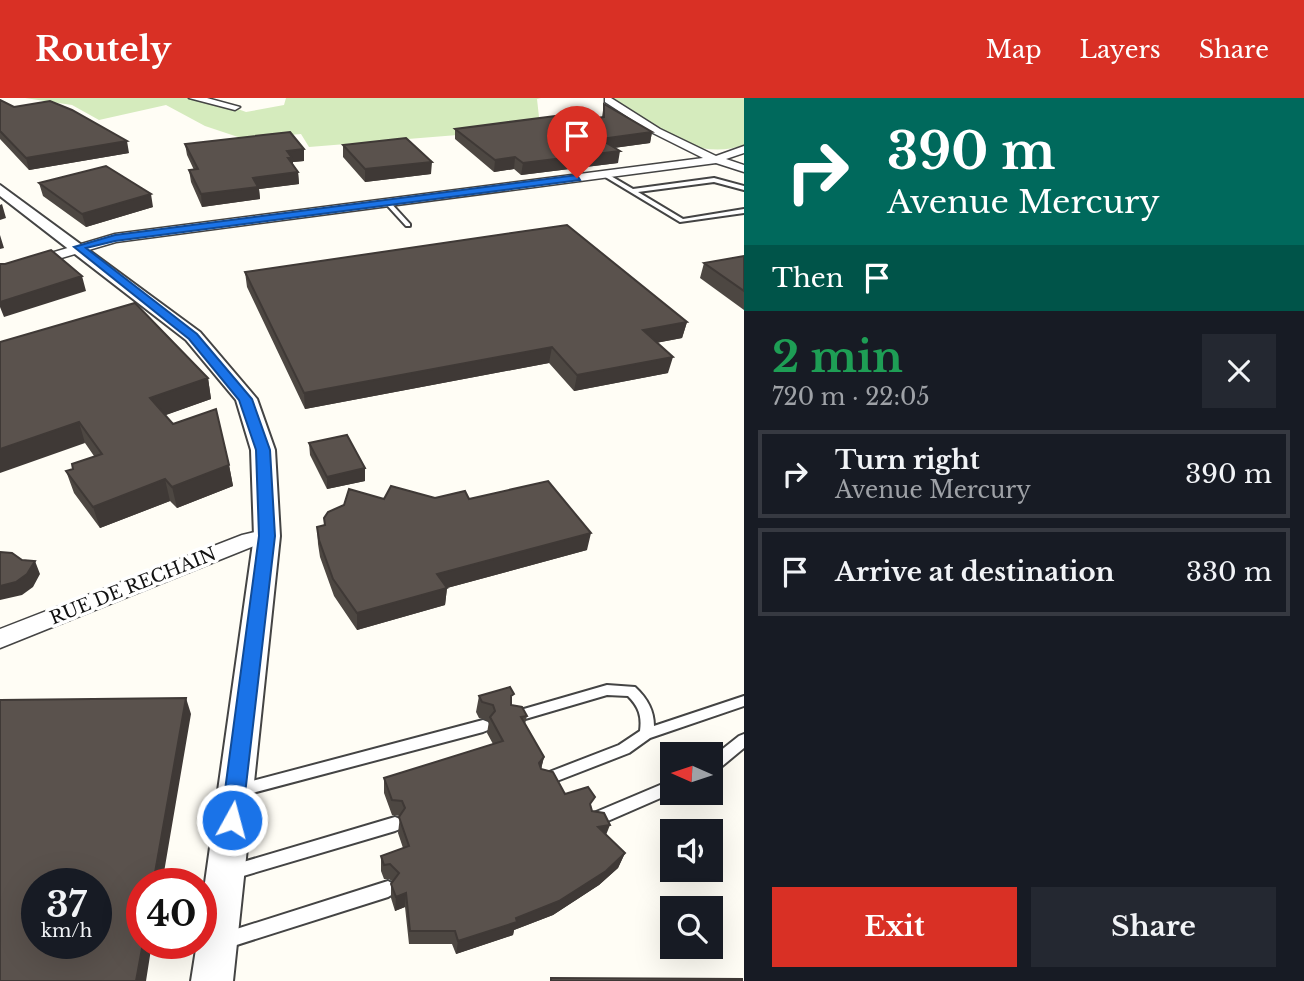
<!DOCTYPE html>
<html lang="en">
<head>
<meta charset="utf-8">
<style>
  :root { --surface:#171b24; --page:#242831; --text:#f1f3f6; --muted:#9ea1a6; --line:#363941; --accent:#d93025 }
  body { margin:0; font-family:"Libre Baskerville",serif; background:var(--page); color:var(--text); height:100vh; display:flex; flex-direction:column; font-size:26px; white-space:nowrap }
  * { box-sizing:border-box; margin:0 }
  p { font-size:23px; color:var(--muted) }
  .icon { flex:none; width:38px; height:38px; fill:none; stroke:currentColor; stroke-width:2; stroke-linecap:round; stroke-linejoin:round }
  .map { position:relative; flex:1; overflow:hidden }
  .sheet { display:flex; flex-direction:column; background:var(--surface); width:560px }
  .sheet>* { flex:none }
  .top-card { background:#00695c; color:#fff; overflow:hidden }
  .needle { width:46px; rotate:273deg }
  .controls { position:absolute; left:660px; top:644px; display:grid; gap:14px }
  .controls a { display:grid; place-items:center; width:63px; height:63px; border-radius:0px; background:var(--surface); box-shadow:0 7px 28px #0002; font-size:35px }
  .speed { position:absolute; left:21px; top:770px; display:flex; gap:14px; font-size:35px; font-weight:700; text-align:center }
  .speed>* { display:grid; place-content:center; width:91px; height:91px; border-radius:50%; background:var(--surface); box-shadow:0 7px 28px #0002; line-height:1 }
  .speed small { font-size:18px; font-weight:400 }
  .speed .limit { border:10px solid #d22; background:#fff; color:#111 }
  .pin { position:absolute; display:grid; place-items:center; width:60px; height:60px; color:#fff; margin:-72px -30px; border-radius:50% 50% 50% 0; rotate:-45deg; box-shadow:0 0 7px #0007 }
  .pin .icon { rotate:45deg }
  .me { position:absolute; width:77px; margin:-38px; rotate:7deg; stroke-linejoin:round; filter:drop-shadow(0 0 5px #0008) }
  .turn { display:flex; align-items:center; gap:24px; height:147px; padding:0 28px; font-size:32px }
  .turn .icon { width:91px; height:91px; stroke-width:2.5 }
  .turn b { display:block; font-size:49px; line-height:60px }
  .then { display:flex; align-items:center; height:66px; padding:0 28px; background:#0003; gap:14px; font-size:26px }
  .round { display:grid; place-items:center; flex:none; width:74px; height:74px; border-radius:0px; background:var(--page) }
  .headline { display:flex; align-items:center; justify-content:space-between; height:119px; padding:0 28px }
  h1 { font-size:42px; font-weight:700; line-height:52px; color:#1e9e55 }
  .button { display:flex; gap:14px; margin-top:auto; padding:14px 28px }
  .button a { flex:1; height:80px; border-radius:0px; background:var(--accent); color:#fff; font-size:28px; font-weight:700; line-height:80px; text-align:center }
  .button a+a { background:var(--page); color:var(--text) }
  ul { padding:0; list-style:none }
  li { display:flex; align-items:center; gap:21px; height:88px; margin:0 14px 10px; padding:0 14px; border:4px solid var(--line); border-radius:0px }
  li div { flex:1 }
  li b { display:block; font-size:26px }
  li em { font-style:normal }
  header { display:flex; align-items:center; gap:42px; box-sizing:border-box; height:98px; padding:0 35px; background:var(--accent); color:#fff }
  header strong { font-size:33px }
  nav { display:flex; gap:38px; margin-inline-start:auto; font-size:24px }
  main { display:flex; flex:1; min-height:0 }
  .map>svg:first-child { display:block }
</style>
</head>
<body>
<header>
<strong>Routely</strong>
<nav><a>Map</a><a>Layers</a><a>Share</a></nav>
</header>
<main>
<div class="map">
<svg width="744" height="883" viewBox="0 0 744 883">
  <rect width="100%" height="100%" fill="#fffdf5"/>
  <path fill="#d5ebbd" d="M 25,0 L 188,0 L 222,5 L 246,14 L 284,7 L 286,0 L 541,0 L 537,1 L 540,28 L 531,31 L 309,49 L 301,36 L 244,41 L 205,28 L 166,7 L 99,22 L 72,7 Z
    M 609,0 L 744,0 L 744,47 C 693,65 649,26 609,0 Z"/>
  <g fill="none" stroke-linecap="round" stroke-linejoin="round">
    <defs>
      <path id="service" d="M 604,74 L 633,91 L 714,80 L 744,88 L 744,92 L 714,84 L 638,94 L 683,121 L 744,111 L 744,115 L 680,124 L 602,77 L 601,76 Z
        M 385,103 L 389,103 L 410,126 L 410,128 L 406,128 L 385,105 Z
        M 607,587 L 635,589 C 647,600 654,612 654,628 L 744,598 L 744,608 L 650,640 L 629,655 L 544,688 L 539,686 L 537,682 L 539,678 L 619,647 L 640,633 C 642,618 639,609 628,598 L 607,597 L 515,624 L 510,623 L 509,619 L 510,615 Z
        M 483,622 L 488,624 L 490,628 L 488,632 L 483,634 L 241,698 L 236,696 L 234,692 L 236,688 L 241,686 Z
        M 744,636 L 744,650 L 715,674 L 710,676 L 710,661 L 739,638 Z
        M 672,682 L 672,695 L 594,729 L 589,727 L 587,722 L 589,717 Z
        M 395,719 L 400,721 L 402,726 L 400,731 L 395,733 L 233,781 L 228,779 L 226,774 L 228,769 L 233,767 Z
        M 388,783 L 393,786 L 396,791 L 393,796 L 388,799 L 224,851 L 218,849 L 216,843 L 218,837 L 224,835 Z"/>
      <path id="minor" d="M 189,0 L 207,0 L 240,9 L 235,12 Z
        M 605,0 L 611,0 L 660,31 L 716,58 L 744,48 L 744,55 L 726,61 L 744,67 L 744,74 L 716,65 L 116,144 L 0,178 L 0,170 L 115,136 L 703,60 L 653,35 L 605,4 Z
        M 267,431 L 274,433 L 277,438 L 274,443 L 254,448 L 0,550 L 0,531 L 242,437 Z"/>
      <path id="tertiary" d="M 0,87 L 200,234 L 257,301 L 275,352 L 280,438 L 233,883 L 191,883 L 197,845 L 201,845 L 201,813 L 254,438 L 251,352 L 236,302 L 186,242 L 0,98 Z"/>
    </defs>
    <use href="#service" stroke="#444" stroke-width="4"/>
    <use href="#minor" stroke="#444" stroke-width="3"/>
    <use href="#tertiary" stroke="#444" stroke-width="4"/>
    <use href="#service" fill="#fff" fill-rule="evenodd"/>
    <use href="#minor" fill="#fff" fill-rule="evenodd"/>
    <use href="#tertiary" fill="#fff" fill-rule="evenodd"/>
  </g>
  <path fill="#4d4742" d="M 0,2 L 14,9 L 129,55 L 29,72 L 0,41 Z
    M 604,6 L 652,34 L 650,45 L 614,50 L 618,65 L 521,77 L 514,71 L 494,74 L 455,41 L 455,31 L 572,23 L 602,19 Z
    M 185,46 L 304,63 L 293,64 L 293,66 L 298,74 L 299,86 L 259,91 L 260,101 L 202,109 L 191,84 L 189,72 L 194,72 L 187,57 Z
    M 343,47 L 431,76 L 365,84 L 343,59 Z
    M 39,85 L 153,109 L 86,129 L 43,98 Z
    M 744,158 L 744,212 L 700,180 L 704,165 Z
    M 245,174 L 687,224 L 682,240 L 656,245 L 668,275 L 574,293 L 549,265 L 305,311 L 247,189 Z
    M 0,244 L 208,280 L 211,301 L 165,317 L 173,326 L 229,367 L 233,388 L 177,410 L 170,403 L 100,430 L 74,395 L 66,373 L 73,371 L 94,358 L 85,345 Z
    M 309,345 L 365,383 L 327,391 L 310,357 Z
    M 384,401 L 469,401 L 587,452 L 447,490 L 445,507 L 357,532 L 334,498 L 320,459 L 318,446 L 317,429 L 324,427 L 324,420 Z
    M 479,598 L 512,607 L 527,618 L 525,626 L 544,659 L 541,671 L 565,696 L 591,708 L 592,713 L 606,737 L 625,755 L 618,770 L 599,787 L 553,817 L 514,832 L 513,837 L 456,856 L 452,846 L 409,846 L 405,809 L 395,813 L 391,800 L 391,786 L 393,784 L 389,781 L 384,781 L 381,773 L 381,758 L 403,750 L 398,735 L 400,718 L 392,717 L 384,695 L 384,680 L 493,646 L 487,635 L 489,623 L 479,620 L 476,614 Z"/>
  <path fill="#3f3936" d="M 652,34 L 650,45 L 598,52 L 600,41 Z
    M 127,43 L 129,55 L 29,72 L 26,60 Z
    M 304,51 L 304,63 L 293,64 L 293,71 L 288,65 L 287,53 Z
    M 620,53 L 618,65 L 521,77 L 523,65 Z
    M 515,59 L 514,71 L 494,74 L 495,62 Z
    M 432,64 L 431,76 L 365,84 L 365,71 Z
    M 298,74 L 299,86 L 259,91 L 260,101 L 202,109 L 201,96 L 253,80 Z
    M 151,96 L 153,109 L 86,129 L 82,116 Z
    M 2,106 L 6,120 L 0,122 L 0,107 Z
    M 0,137 L 4,150 L 0,151 Z
    M 82,178 L 86,193 L 4,219 L 0,209 L 0,204 Z
    M 687,224 L 682,240 L 639,248 L 643,232 Z
    M 552,249 L 549,265 L 305,311 L 304,295 Z
    M 673,259 L 668,275 L 574,293 L 577,277 Z
    M 208,280 L 211,301 L 155,321 L 150,300 Z
    M 79,324 L 85,345 L 0,375 L 0,351 Z
    M 229,367 L 233,388 L 177,410 L 172,389 Z
    M 365,370 L 365,383 L 327,391 L 327,379 Z
    M 165,381 L 170,403 L 100,430 L 93,409 Z
    M 591,435 L 587,452 L 436,493 L 437,476 Z
    M 35,463 L 40,476 L 33,489 L 22,497 L 0,502 L 0,488 Z
    M 447,490 L 445,507 L 357,532 L 357,515 Z
    M 186,600 L 191,616 L 162,786 L 153,786 Z
    M 544,659 L 540,675 L 539,665 Z
    M 610,727 L 604,742 L 598,729 Z
    M 625,755 L 618,770 L 599,787 L 553,817 L 514,832 L 513,837 L 456,856 L 458,843 L 516,820 Z
    M 406,795 L 405,809 L 395,813 L 396,799 Z
    M 143,845 L 152,845 L 146,883 L 136,883 Z"/>
  <path fill="#5a524d" stroke="#3f3936" stroke-width="2" fill-rule="evenodd" d="M 0,2 L 14,9 L 50,3 L 72,12 L 127,43 L 26,60 L 0,33 Z
    M 604,6 L 652,34 L 600,41 L 620,53 L 523,65 L 515,59 L 495,62 L 455,31 L 563,17 L 572,23 L 604,19 Z
    M 290,34 L 304,51 L 287,53 L 292,60 L 288,60 L 298,74 L 253,80 L 258,89 L 201,96 L 189,72 L 198,71 L 185,46 Z
    M 406,40 L 432,64 L 365,71 L 343,47 Z
    M 106,68 L 151,96 L 82,116 L 39,85 Z
    M 567,127 L 687,224 L 643,232 L 673,259 L 577,277 L 552,249 L 304,295 L 245,174 Z
    M 51,152 L 82,178 L 0,204 L 0,166 L 5,166 Z
    M 744,158 L 744,193 L 704,165 Z
    M 135,205 L 208,280 L 150,300 L 173,326 L 216,311 L 229,367 L 172,389 L 165,381 L 93,409 L 66,373 L 73,371 L 72,366 L 102,356 L 79,324 L 0,351 L 0,244 Z
    M 347,337 L 365,370 L 327,379 L 309,345 Z
    M 548,383 L 591,435 L 437,476 L 447,490 L 357,515 L 333,481 L 319,442 L 317,429 L 325,427 L 324,420 L 328,414 L 344,407 L 349,391 L 384,401 L 391,388 L 435,400 L 465,393 L 469,401 Z
    M 0,454 L 12,455 L 22,462 L 35,463 L 27,476 L 16,484 L 0,488 Z
    M 510,589 L 514,596 L 511,598 L 511,607 L 522,609 L 527,618 L 521,619 L 544,659 L 539,665 L 541,671 L 553,674 L 565,696 L 588,689 L 595,699 L 590,706 L 592,713 L 604,715 L 610,727 L 598,729 L 625,755 L 606,773 L 559,803 L 516,820 L 517,824 L 458,843 L 455,833 L 410,833 L 406,795 L 396,799 L 391,786 L 399,775 L 390,766 L 384,767 L 381,758 L 409,748 L 399,719 L 405,710 L 402,703 L 392,702 L 384,680 L 503,643 L 490,619 L 495,613 L 493,607 L 482,604 L 479,598 Z
    M 186,600 L 153,786 L 142,786 L 142,845 L 143,845 L 136,883 L 0,883 L 0,602 ZM 37,786 L 96,786 L 96,845 L 37,845 Z
    M 551,880 L 742,881 L 742,883 L 551,883 Z"/>
  <path fill="#1a73e8" stroke="#114b97" stroke-width="2" d="M 577,77 L 580,82 L 115,143 L 86,150 L 197,236 L 252,301 L 270,352 L 275,438 L 242,722 L 239,729 L 232,732 L 224,729 L 221,722 L 259,438 L 256,352 L 239,302 L 189,241 L 74,149 L 115,137 Z"/>
  <g text-anchor="middle" dominant-baseline="central" stroke-width="7" stroke-linejoin="round" paint-order="stroke">
    <g font-size="18" fill="#111" stroke="#fff">
      <text transform="translate(133 488) rotate(-22)">RUE DE RECHAIN</text>
    </g>
  </g>
</svg>
<div class="controls">
<a><svg class="needle" viewBox="-14 -14 28 28"><path d="M0-13l5 13h-10z" fill="#e53935"/><path d="M0 13l5-13h-10z" fill="#9ea1a6"/></svg></a>
<a><svg class="icon" aria-label="sound" viewBox="0 0 24 24"><path d="M4 9h4l5-4v14l-5-4H4zM17 9q2 3 0 6"/></svg></a>
<a><svg class="icon" aria-label="search" viewBox="0 0 24 24"><circle cx="10" cy="10" r="6"/><path d="M15 15l6 6"/></svg></a>
</div>
<div class="speed"><div>37<small>km/h</small></div><div class="limit">40</div></div>
<div class="pin" style="left:577px;top:80px;background:#d93025"><svg class="icon" aria-label="arrive" viewBox="0 0 24 24"><path d="M6 21V4h12l-3 4 3 4H6"/></svg></div>
<svg class="me" style="left:232px;top:722px" viewBox="-20 -20 40 40"><circle r="17" fill="#1a73e8" stroke="#fff" stroke-width="3"/><path d="M0-11L8 9 0 5-8 9z" fill="#fff"/></svg>
</div>
<section class="sheet">
<div class="top-card">
<div class="turn"><svg class="icon" aria-label="right" viewBox="0 0 24 24"><path d="M7 20v-9h11M14 6l5 5-5 5"/></svg><div><b>390 m</b>Avenue Mercury</div></div>
<div class="then">Then<svg class="icon" aria-label="arrive" viewBox="0 0 24 24"><path d="M6 21V4h12l-3 4 3 4H6"/></svg></div>
</div>
<div class="headline"><div><h1>2 min</h1><p>720 m · 22:05</p></div><a class="round"><svg class="icon" aria-label="close" viewBox="0 0 24 24"><path d="M6 6l12 12M18 6L6 18"/></svg></a></div>
<ul>
<li><svg class="icon" aria-label="right" viewBox="0 0 24 24"><path d="M7 20v-9h11M14 6l5 5-5 5"/></svg><div><b>Turn right</b><p>Avenue Mercury</p></div><em>390 m</em></li>
<li><svg class="icon" aria-label="arrive" viewBox="0 0 24 24"><path d="M6 21V4h12l-3 4 3 4H6"/></svg><div><b>Arrive at destination</b></div><em>330 m</em></li>
</ul>
<div class="button"><a>Exit</a><a>Share</a></div>
</section>
</main>
</body>
</html>
